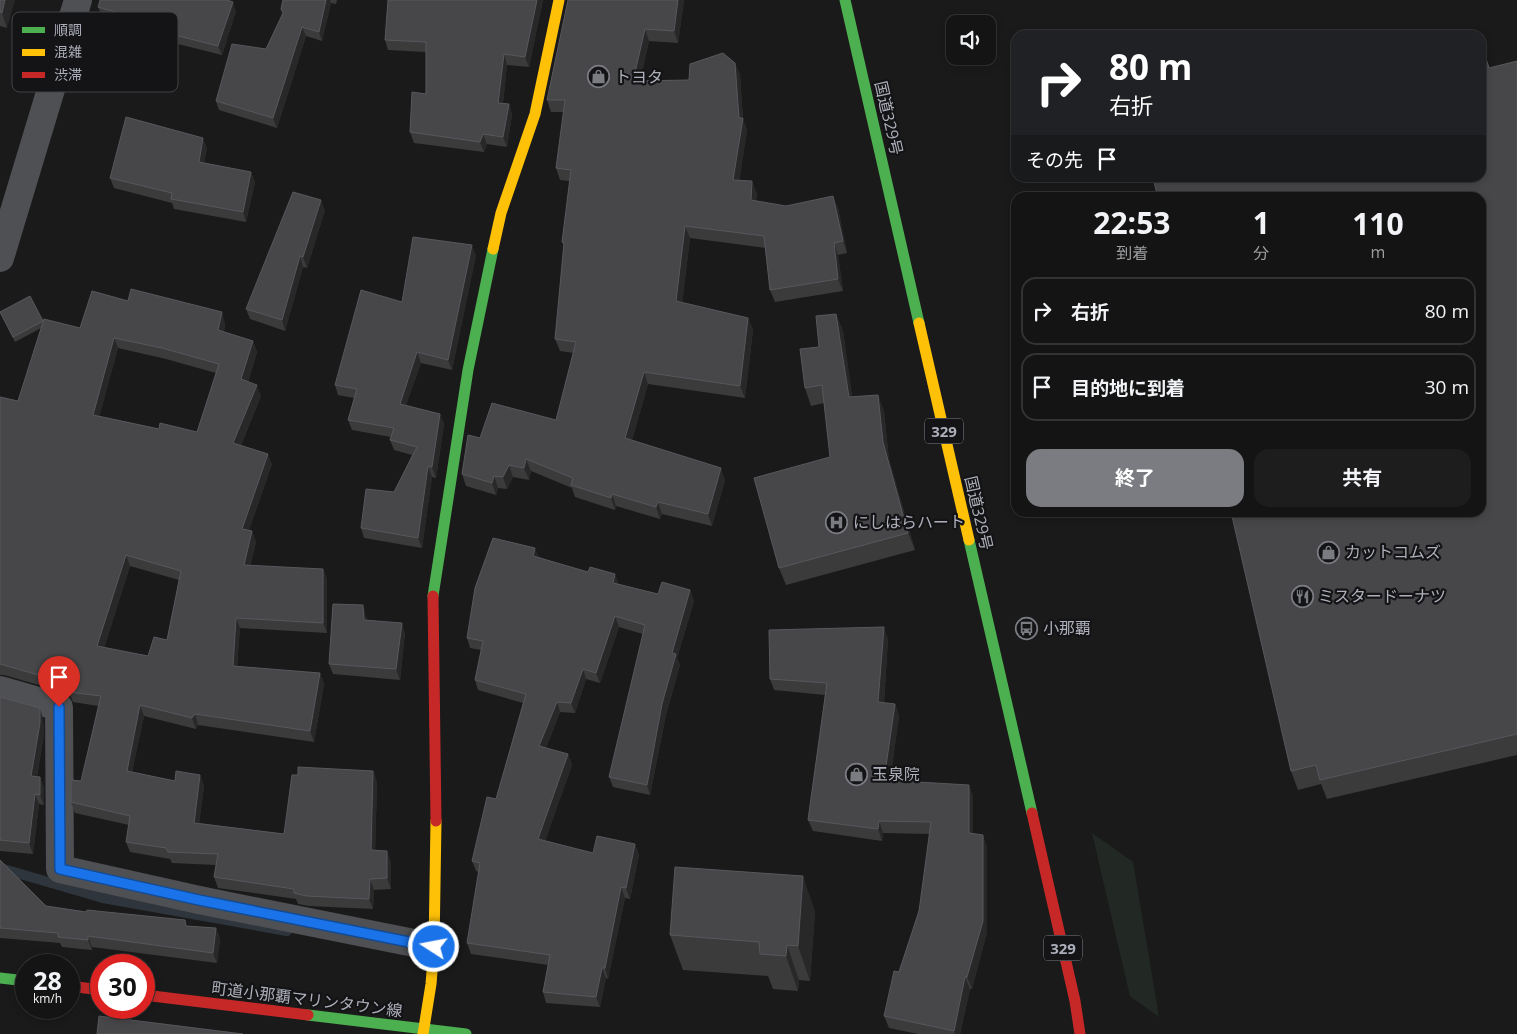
<!DOCTYPE html>
<html lang="ja">
<head>
<meta charset="utf-8">
<style>
  :root { --surface:#141414; --page:#1d1d1d; --text:#f1f3f6; --muted:#9d9ea0; --line:#333334; --accent:#7a7c82 }
  body { margin:0; font-family:"Open Sans","Noto Sans JP",sans-serif; background:var(--page); color:var(--text); height:100vh; display:flex; flex-direction:column; font-size:19px; white-space:nowrap }
  * { box-sizing:border-box; margin:0 }
  p { font-size:16px; color:var(--muted) }
  .icon { flex:none; width:28px; height:28px; fill:none; stroke:currentColor; stroke-width:2; stroke-linecap:round; stroke-linejoin:round }
  .map { position:relative; flex:1; overflow:hidden }
  .sheet { position:absolute; left:1011px; top:192px; width:475px; height:325px; display:flex; flex-direction:column; background:var(--surface); border-radius:15px; box-shadow:0 2px 8px #0003,0 0 0 1px var(--line) }
  .sheet>* { flex:none }
  .hud { position:absolute; left:1011px; top:30px; width:475px; height:152px; border-radius:15px; box-shadow:0 2px 8px #0003,0 0 0 1px var(--line); background:#202124; color:#fff; overflow:hidden }
  .buttons { position:absolute; left:946px; top:15px; display:grid; gap:10px }
  .buttons a { display:grid; place-items:center; width:50px; height:50px; border-radius:10px; background:var(--surface); box-shadow:0 2px 8px #0003,0 0 0 1px var(--line); font-size:25px }
  .speed { position:absolute; left:15px; top:954px; display:flex; gap:10px; font-size:25px; font-weight:700; text-align:center }
  .speed>* { display:grid; place-content:center; width:65px; height:65px; border-radius:50%; background:var(--surface); box-shadow:0 2px 8px #0003,0 0 0 1px var(--line); line-height:1 }
  .speed small { font-size:12px; font-weight:400 }
  .speed .limit { border:8px solid #d22; background:#fff; color:#111 }
  .pin { position:absolute; display:grid; place-items:center; width:42px; height:42px; color:#fff; margin:-51px -21px; border-radius:50% 50% 50% 0; rotate:-45deg; box-shadow:0 0 5px #0007 }
  .pin .icon { rotate:45deg }
  .me { position:absolute; width:55px; margin:-28px; rotate:281deg; stroke-linejoin:round; filter:drop-shadow(0 0 4px #0008) }
  .turn { display:flex; align-items:center; gap:18px; height:105px; padding:0 15px; font-size:22px }
  .turn .icon { width:65px; height:65px; stroke-width:2.5 }
  .turn b { display:block; font-size:35px; line-height:42px }
  .then { display:flex; align-items:center; height:48px; padding:0 15px; background:#0003; gap:10px; font-size:19px }
  .eta { display:flex; justify-content:space-evenly; align-items:center; height:85px; text-align:center }
  .eta b { font-size:30px; font-weight:700; line-height:35px }
  .primary-button { display:flex; gap:10px; margin-top:auto; padding:10px 15px }
  .primary-button a { flex:1; height:58px; border-radius:15px; background:var(--accent); color:#fff; font-size:20px; font-weight:700; line-height:58px; text-align:center }
  .primary-button a+a { background:var(--page); color:var(--text) }
  ul { padding:0; list-style:none }
  li { display:flex; align-items:center; gap:15px; height:68px; margin:0 10px 8px; padding:0 5px; border:2px solid var(--line); border-radius:15px }
  li div { flex:1 }
  li b { display:block; font-size:19px }
  li em { font-style:normal }
  .map>svg:first-child { display:block }
</style>
</head>
<body>
<div class="map">
<svg width="1517" height="1034" viewBox="0 0 1517 1034">
  <rect width="100%" height="100%" fill="#1a1a1a"/>
  <path fill="#222924" d="M 1092,833 L 1133,862 L 1159,1017 L 1130,996 Z"/>
  <g fill="none" stroke-linecap="round" stroke-linejoin="round">
    <path stroke="#2e353c" stroke-width="10" d="M 0,868 L 103,898 L 287,931"/>
    <path stroke="#4f5053" stroke-width="28" d="M 0,258 L 78,0
      M 0,690 L 59,707 L 60,869 L 199,900 L 434,947"/>
    <path stroke="#4caf50" stroke-width="11" d="M 845,0 L 919,323
      M 969,540 L 1032,813
      M 433,596 L 468,370 L 493,249
      M 0,978 L 26,981
      M 308,1015 L 466,1034"/>
    <path stroke="#ffc107" stroke-width="11" d="M 493,249 L 501,213 L 535,114 L 559,0
      M 919,323 L 969,540
      M 423,1034 L 431,984 L 434,947 L 436,821"/>
    <path stroke="#c62828" stroke-width="11" d="M 433,596 L 436,821
      M 1032,813 L 1075,1001 L 1080,1034
      M 69,986 L 101,990
      M 144,995 L 308,1015"/>
  </g>
  <path fill="#3b3b3c" fill-rule="evenodd" d="M 0,0 L 7,28 L 0,26 Z
    M 283,0 L 337,0 L 336,4 L 331,3 L 322,41 L 306,36 L 277,128 L 219,110 L 216,101 L 266,49 L 283,13 L 281,9 Z
    M 388,0 L 543,0 L 529,67 L 507,65 L 503,103 L 509,104 L 512,115 L 507,147 L 487,144 L 484,152 L 414,143 L 410,132 L 426,94 L 426,52 L 388,50 L 385,40 Z
    M 568,0 L 684,0 L 678,43 L 649,41 L 640,81 L 689,80 L 735,63 L 740,75 L 743,119 L 747,130 L 739,180 L 757,193 L 756,201 L 786,206 L 838,208 L 847,253 L 838,255 L 843,291 L 775,302 L 770,290 L 765,248 L 690,238 L 682,303 L 748,318 L 753,330 L 745,398 L 648,384 L 632,440 L 725,480 L 712,526 L 662,514 L 660,519 L 616,506 L 615,510 L 575,497 L 572,488 L 531,471 L 529,480 L 513,477 L 507,489 L 498,488 L 496,495 L 466,486 L 462,474 L 480,438 L 556,420 L 574,353 L 560,351 L 555,339 L 564,246 L 562,242 L 570,181 L 560,180 L 556,168 L 564,112 L 551,112 L 547,100 Z
    M 98,7 L 236,11 L 222,55 L 162,40 L 160,34 L 102,16 Z
    M 1484,53 L 1490,68 L 1517,61 L 1517,755 L 1327,799 L 1321,784 L 1298,790 L 1291,771 Z
    M 207,148 L 204,163 L 251,172 L 255,182 L 246,222 L 174,209 L 172,203 L 114,188 L 110,178 Z
    M 325,210 L 307,268 L 303,267 L 285,331 L 250,319 L 246,309 Z
    M 476,255 L 452,370 L 421,363 L 406,405 L 440,414 L 444,424 L 436,478 L 432,477 L 422,548 L 364,538 L 361,528 L 394,492 L 412,455 L 394,450 L 390,440 L 391,437 L 352,430 L 348,420 L 354,398 L 338,395 L 335,385 L 402,302 Z
    M 128,301 L 225,323 L 224,332 L 253,341 L 257,352 L 248,382 L 261,396 L 241,445 L 272,464 L 249,530 L 252,531 L 256,542 L 250,566 L 323,569 L 327,579 L 327,633 L 240,628 L 237,667 L 320,673 L 324,684 L 314,742 L 198,725 L 196,729 L 144,716 L 132,772 L 175,781 L 200,775 L 204,786 L 199,823 L 284,834 L 298,775 L 373,771 L 377,782 L 375,850 L 391,862 L 391,889 L 374,890 L 373,909 L 309,906 L 298,904 L 296,899 L 218,888 L 214,877 L 216,865 L 172,863 L 170,859 L 130,852 L 126,842 L 129,825 L 75,813 L 71,802 L 81,781 L 98,706 L 73,702 L 71,697 L 63,692 L 4,675 L 0,675 L 0,397 L 18,401 L 41,328 L 15,342 L 0,312 L 80,328 ZM 118,348 L 166,359 L 216,373 L 197,432 L 159,429 L 99,416 ZM 130,566 L 179,580 L 167,640 L 148,656 L 104,648 Z
    M 836,314 L 843,331 L 852,397 L 878,395 L 884,412 L 889,459 L 915,550 L 786,585 L 779,568 L 830,457 L 824,403 L 811,406 L 805,388 L 819,347 Z
    M 539,557 L 619,584 L 658,594 L 690,590 L 694,601 L 677,658 L 680,665 L 666,715 L 650,795 L 613,787 L 609,777 L 643,634 L 619,627 L 600,683 L 586,679 L 575,713 L 560,712 L 546,748 L 568,754 L 572,765 L 545,841 L 593,853 L 635,844 L 639,855 L 630,899 L 625,898 L 608,979 L 606,978 L 600,1007 L 546,1003 L 543,992 L 548,965 L 471,954 L 467,943 L 479,872 L 476,871 L 472,861 L 496,799 L 523,703 L 478,690 L 475,680 L 481,650 L 470,648 L 467,638 Z
    M 366,616 L 367,620 L 405,633 L 400,680 L 333,674 L 329,664 Z
    M 888,639 L 884,703 L 895,704 L 899,716 L 890,780 L 973,796 L 973,834 L 987,847 L 987,932 L 972,989 L 970,989 L 960,1034 L 918,1034 L 889,1028 L 884,1016 L 919,911 L 930,834 L 883,833 L 882,841 L 813,831 L 808,820 L 825,695 L 774,690 L 770,679 Z
    M 0,697 L 43,719 L 44,734 L 37,777 L 40,777 L 44,788 L 44,805 L 39,804 L 33,854 L 0,851 Z
    M 0,860 L 46,906 L 188,926 L 216,928 L 220,939 L 217,963 L 92,947 L 92,950 L 62,947 L 60,943 L 0,938 Z
    M 815,911 L 810,981 L 799,980 L 798,991 L 773,989 L 768,976 L 683,970 L 670,935 Z"/>
  <path fill="#282829" d="M 5,0 L 15,0 L 7,28 L 2,13 Z
    M 326,0 L 330,0 L 331,3 L 322,41 L 319,32 Z
    M 537,0 L 543,0 L 529,67 L 525,57 Z
    M 678,0 L 684,0 L 678,43 L 674,31 Z
    M 233,2 L 236,11 L 222,55 L 218,46 Z
    M 302,27 L 306,36 L 277,128 L 273,118 Z
    M 645,29 L 649,41 L 638,93 L 633,81 Z
    M 504,54 L 507,65 L 502,113 L 498,103 Z
    M 735,63 L 740,75 L 743,119 L 747,130 L 738,192 L 733,180 L 739,118 Z
    M 509,104 L 512,115 L 507,147 L 503,137 Z
    M 483,134 L 487,144 L 484,152 L 480,142 Z
    M 203,138 L 207,148 L 202,172 L 199,162 Z
    M 251,172 L 255,182 L 246,222 L 243,212 Z
    M 752,181 L 757,193 L 755,212 L 751,200 Z
    M 833,196 L 838,208 L 847,253 L 843,241 Z
    M 321,200 L 325,210 L 307,268 L 303,257 Z
    M 685,226 L 690,238 L 681,313 L 676,301 Z
    M 834,243 L 838,255 L 843,291 L 838,279 Z
    M 472,245 L 476,255 L 452,370 L 448,360 Z
    M 300,256 L 303,267 L 285,331 L 282,320 Z
    M 222,312 L 225,323 L 222,341 L 218,330 Z
    M 836,314 L 843,331 L 855,415 L 849,397 Z
    M 748,318 L 753,330 L 745,398 L 740,386 Z
    M 114,338 L 118,348 L 97,426 L 93,415 Z
    M 253,341 L 257,352 L 245,390 L 241,379 Z
    M 417,352 L 421,363 L 403,414 L 400,404 Z
    M 644,372 L 648,384 L 629,450 L 625,438 Z
    M 257,385 L 261,396 L 237,454 L 233,443 Z
    M 878,395 L 884,412 L 889,459 L 915,550 L 908,533 L 883,442 Z
    M 440,414 L 444,424 L 436,478 L 432,467 Z
    M 268,454 L 272,464 L 246,539 L 242,529 Z
    M 526,459 L 531,471 L 529,480 L 524,468 Z
    M 509,465 L 513,477 L 507,489 L 503,477 Z
    M 428,466 L 432,477 L 422,548 L 418,538 Z
    M 721,468 L 725,480 L 712,526 L 708,514 Z
    M 494,476 L 498,488 L 496,495 L 492,483 Z
    M 612,494 L 616,506 L 615,510 L 611,498 Z
    M 658,502 L 662,514 L 660,519 L 656,507 Z
    M 252,531 L 256,542 L 248,576 L 244,565 Z
    M 535,548 L 539,558 L 533,556 Z
    M 126,555 L 130,566 L 101,657 L 97,646 Z
    M 323,569 L 327,579 L 327,633 L 323,623 Z
    M 615,574 L 619,584 L 613,583 Z
    M 690,590 L 694,601 L 677,658 L 680,665 L 666,715 L 650,795 L 647,785 L 672,653 Z
    M 363,605 L 366,616 L 368,630 L 364,620 Z
    M 615,616 L 619,627 L 600,683 L 596,673 Z
    M 236,618 L 240,628 L 236,677 L 233,666 Z
    M 402,623 L 405,633 L 400,680 L 396,669 Z
    M 884,627 L 888,639 L 883,714 L 878,702 Z
    M 583,669 L 586,679 L 575,713 L 571,703 Z
    M 320,673 L 324,684 L 314,742 L 310,731 Z
    M 557,702 L 560,712 L 543,756 L 539,746 Z
    M 895,704 L 899,716 L 889,792 L 884,780 Z
    M 140,705 L 144,716 L 130,781 L 127,771 Z
    M 40,708 L 43,719 L 44,734 L 35,787 L 31,776 Z
    M 195,714 L 198,725 L 196,729 L 192,718 Z
    M 568,754 L 572,765 L 542,850 L 538,839 Z
    M 373,771 L 377,782 L 375,861 L 371,850 Z
    M 200,775 L 204,786 L 198,833 L 194,823 Z
    M 40,777 L 44,788 L 44,805 L 40,795 Z
    M 969,785 L 973,796 L 973,845 L 969,833 Z
    M 35,794 L 39,804 L 33,854 L 29,843 Z
    M 879,821 L 883,833 L 882,841 L 878,829 Z
    M 983,835 L 987,847 L 987,932 L 972,989 L 967,977 Z
    M 635,844 L 639,855 L 630,899 L 626,888 Z
    M 387,851 L 391,862 L 391,889 L 387,878 Z
    M 803,876 L 815,911 L 810,981 L 798,946 Z
    M 370,879 L 374,890 L 373,909 L 369,899 Z
    M 621,887 L 625,898 L 608,979 L 605,968 Z
    M 216,928 L 220,939 L 217,963 L 213,953 Z
    M 88,936 L 92,947 L 92,950 L 88,940 Z
    M 787,945 L 799,980 L 798,991 L 786,956 Z
    M 602,968 L 606,978 L 600,1007 L 596,997 Z
    M 965,977 L 970,989 L 960,1034 L 955,1034 L 954,1031 Z"/>
  <path fill="#47474a" stroke="#57585c" fill-rule="evenodd" d="M 0,0 L 5,0 L 2,13 L 0,12 Z
    M 100,0 L 227,0 L 233,2 L 218,46 L 159,31 L 160,25 L 98,7 Z
    M 283,0 L 326,0 L 319,32 L 302,27 L 273,118 L 216,101 L 232,44 L 266,49 L 283,13 L 281,9 Z
    M 388,0 L 537,0 L 525,57 L 504,54 L 498,103 L 509,104 L 503,137 L 483,134 L 480,142 L 410,132 L 412,92 L 426,94 L 426,42 L 385,40 Z
    M 568,0 L 678,0 L 674,31 L 645,29 L 633,81 L 689,80 L 690,64 L 723,53 L 735,63 L 739,118 L 743,118 L 733,180 L 752,181 L 751,200 L 786,206 L 833,196 L 843,241 L 834,243 L 838,279 L 770,290 L 764,236 L 685,226 L 676,301 L 748,318 L 740,386 L 644,372 L 625,438 L 721,468 L 708,514 L 658,502 L 656,507 L 612,494 L 611,498 L 571,485 L 573,478 L 526,459 L 524,468 L 509,465 L 503,477 L 494,476 L 492,483 L 462,474 L 468,435 L 480,438 L 492,403 L 556,420 L 576,342 L 555,339 L 564,243 L 562,242 L 571,170 L 556,168 L 565,100 L 547,100 Z
    M 1481,53 L 1484,53 L 1489,68 L 1517,61 L 1517,734 L 1320,780 L 1316,765 L 1291,771 L 1231,512 L 1481,512 L 1481,198 L 1158,198 L 1153,178 L 1481,178 Z
    M 126,117 L 203,138 L 199,162 L 251,172 L 243,212 L 171,199 L 172,193 L 110,178 Z
    M 293,192 L 321,200 L 303,257 L 300,256 L 282,320 L 246,309 Z
    M 413,237 L 472,245 L 448,360 L 417,352 L 400,404 L 440,414 L 432,467 L 428,466 L 418,538 L 361,528 L 366,489 L 394,492 L 417,447 L 390,440 L 394,428 L 348,420 L 357,389 L 335,385 L 361,290 L 402,302 Z
    M 131,289 L 222,312 L 218,330 L 253,341 L 241,379 L 257,385 L 233,443 L 268,454 L 242,529 L 252,531 L 244,565 L 323,569 L 323,623 L 236,618 L 233,666 L 320,673 L 310,731 L 195,714 L 192,718 L 140,705 L 127,771 L 175,781 L 176,771 L 200,775 L 194,823 L 284,834 L 292,775 L 298,775 L 298,767 L 373,771 L 371,850 L 387,851 L 387,878 L 370,879 L 369,899 L 306,896 L 294,893 L 294,889 L 214,877 L 218,854 L 168,852 L 166,848 L 126,842 L 130,816 L 71,802 L 71,780 L 81,781 L 101,696 L 69,692 L 67,687 L 59,681 L 0,664 L 0,397 L 18,401 L 44,319 L 80,328 L 92,291 L 128,301 ZM 114,338 L 162,348 L 219,364 L 197,432 L 160,423 L 159,429 L 93,415 ZM 126,555 L 181,571 L 167,640 L 154,637 L 148,656 L 97,646 Z
    M 30,296 L 43,321 L 13,337 L 0,312 Z
    M 836,314 L 849,397 L 878,395 L 883,442 L 908,533 L 779,568 L 754,478 L 830,457 L 822,385 L 805,388 L 800,349 L 819,347 L 816,316 Z
    M 493,538 L 535,548 L 533,556 L 588,572 L 590,567 L 615,574 L 613,583 L 658,594 L 662,582 L 690,590 L 672,653 L 676,654 L 662,704 L 647,785 L 609,777 L 645,625 L 615,616 L 596,673 L 583,669 L 571,703 L 557,702 L 539,746 L 568,754 L 538,839 L 593,853 L 597,836 L 635,844 L 626,888 L 621,887 L 605,968 L 602,968 L 596,997 L 543,992 L 550,955 L 467,943 L 480,863 L 472,861 L 487,797 L 496,799 L 526,694 L 475,680 L 483,641 L 467,638 L 475,588 Z
    M 333,604 L 363,605 L 364,620 L 402,623 L 396,669 L 329,664 Z
    M 884,627 L 878,702 L 895,704 L 884,780 L 969,785 L 969,833 L 983,835 L 983,921 L 967,977 L 965,977 L 954,1031 L 884,1016 L 894,971 L 899,972 L 919,911 L 931,822 L 879,821 L 878,829 L 808,820 L 827,683 L 770,679 L 769,630 Z
    M 0,697 L 40,708 L 40,723 L 31,776 L 40,777 L 40,795 L 35,794 L 29,843 L 0,840 Z
    M 0,860 L 46,906 L 86,912 L 87,910 L 185,920 L 186,926 L 216,928 L 213,953 L 88,936 L 88,940 L 58,937 L 58,933 L 0,928 Z
    M 675,867 L 803,876 L 798,946 L 787,945 L 786,956 L 760,954 L 759,942 L 670,935 Z
    M 99,1016 L 243,1034 L 97,1034 Z"/>
  <g fill="none" stroke-linecap="round" stroke-linejoin="round">
    <defs>
      <path id="route" d="M 59,707 L 60,869 L 199,900 L 434,947"/>
    </defs>
    <use href="#route" stroke="#114b97" stroke-width="12"/>
    <use href="#route" stroke="#1a73e8" stroke-width="9"/>
  </g>
  <defs>
    <symbol id="shop-ring" viewBox="-11 -11 22 22"><circle r="9.5" fill="#141416" stroke="#7a7c82" stroke-width="1.5"/><path d="M-5-2.5h2.3a2.7 3.5 0 0 1 5.4 0H5L5.5 6h-11ZM-1.5-2.5h3a1.5 2.3 0 0 0-3 0Z" fill="#7a7c82"/></symbol>
    <symbol id="hospital-ring" viewBox="-11 -11 22 22"><circle r="9.5" fill="#141416" stroke="#7a7c82" stroke-width="1.5"/><path d="M-5-5h3v3.5h4V-5h3V5h-3V1.5h-4V5h-3Z" fill="#7a7c82"/></symbol>
    <symbol id="restaurant-ring" viewBox="-11 -11 22 22"><circle r="9.5" fill="#141416" stroke="#7a7c82" stroke-width="1.5"/><path d="M-5-6h1v4h1v-4h1v4h1v-4h1v5L-1.5 .5V6h-2V.5L-5-1ZM5-6V6H3V1.5H1.5Q1.5-4 5-6Z" fill="#7a7c82"/></symbol>
    <symbol id="bus-ring" viewBox="-11 -11 22 22"><circle r="9.5" fill="#141416" stroke="#7a7c82" stroke-width="1.5"/><path d="M-5-6H5V4H4V6H2V4H-2V6H-4V4H-5ZM-3.5-4V0h7V-4ZM-3.5 1.2v1.5H-2V1.2ZM2 1.2v1.5H3.5V1.2Z" fill="#7a7c82"/></symbol>
  </defs>
  <g fill-rule="evenodd">
    <use href="#shop-ring" x="586" y="64" width="25" height="25"/>
    <use href="#hospital-ring" x="824" y="510" width="25" height="25"/>
    <use href="#shop-ring" x="1316" y="540" width="25" height="25"/>
    <use href="#restaurant-ring" x="1290" y="584" width="25" height="25"/>
    <use href="#bus-ring" x="1014" y="616" width="25" height="25"/>
    <use href="#shop-ring" x="844" y="762" width="25" height="25"/>
  </g>
  <g text-anchor="middle" dominant-baseline="central" stroke-width="4.5" stroke-linejoin="round" paint-order="stroke">
    <g fill="#141416" stroke="#7f8189" stroke-width="1">
      <rect x="925" y="418.5" width="38" height="25" rx="4"/>
      <rect x="1044" y="935.5" width="38" height="25" rx="4"/>
    </g>
    <g font-size="15" font-weight="bold" fill="#adb0ba">
      <text x="944" y="431">329</text>
      <text x="1063" y="948">329</text>
    </g>
    <g font-size="16" fill="#adb0ba" stroke="#141416" text-anchor="start">
      <text x="615" y="77">トヨタ</text>
      <text x="853" y="522">にしはらハート</text>
      <text x="1345" y="552">カットコムズ</text>
      <text x="1318" y="596">ミスタードーナツ</text>
      <text x="1043" y="628">小那覇</text>
      <text x="872" y="774">玉泉院</text>
    </g>
    <g font-size="16" fill="#adb0ba" stroke="#141416">
      <text transform="translate(889 118) rotate(77)">国道329号</text>
      <text transform="translate(979 513) rotate(77)">国道329号</text>
      <text transform="translate(307 999) rotate(7)">町道小那覇マリンタウン線</text>
    </g>
  </g>
  <rect x="12" y="12" width="166" height="80" rx="8" fill="#141416" stroke="#424347" stroke-width="1"/>
  <rect x="22" y="27" width="23" height="6" fill="#4caf50"/>
  <rect x="22" y="49" width="23" height="7" fill="#ffc107"/>
  <rect x="22" y="72" width="23" height="6" fill="#c62828"/>
  <g font-size="14" fill="#adb0ba">
    <text x="54" y="35">順調</text>
    <text x="54" y="57">混雑</text>
    <text x="54" y="80">渋滞</text>
  </g>
</svg>
<div class="buttons">
<a><svg class="icon" aria-label="sound" viewBox="0 0 24 24"><path d="M4 9h4l5-4v14l-5-4H4zM17 9q2 3 0 6"/></svg></a>
</div>
<div class="speed"><div>28<small>km/h</small></div><div class="limit">30</div></div>
<div class="pin" style="left:59px;top:707px;background:#d93025"><svg class="icon" aria-label="arrive" viewBox="0 0 24 24"><path d="M6 21V4h12l-3 4 3 4H6"/></svg></div>
<svg class="me" style="left:434px;top:947px" viewBox="-20 -20 40 40"><circle r="17" fill="#1a73e8" stroke="#fff" stroke-width="3"/><path d="M0-11L8 9 0 5-8 9z" fill="#fff"/></svg>
<div class="hud">
<div class="turn"><svg class="icon" aria-label="right" viewBox="0 0 24 24"><path d="M7 20v-9h11M14 6l5 5-5 5"/></svg><div><b>80 m</b>右折</div></div>
<div class="then">その先<svg class="icon" aria-label="arrive" viewBox="0 0 24 24"><path d="M6 21V4h12l-3 4 3 4H6"/></svg></div>
</div>
<section class="sheet">
<div class="eta">
<div><b>22:53</b><p>到着</p></div>
<div><b>1</b><p>分</p></div>
<div><b>110</b><p>m</p></div>
</div>
<ul>
<li><svg class="icon" aria-label="right" viewBox="0 0 24 24"><path d="M7 20v-9h11M14 6l5 5-5 5"/></svg><div><b>右折</b></div><em>80 m</em></li>
<li><svg class="icon" aria-label="arrive" viewBox="0 0 24 24"><path d="M6 21V4h12l-3 4 3 4H6"/></svg><div><b>目的地に到着</b></div><em>30 m</em></li>
</ul>
<div class="primary-button"><a>終了</a><a>共有</a></div>
</section>
</div>
</body>
</html>
